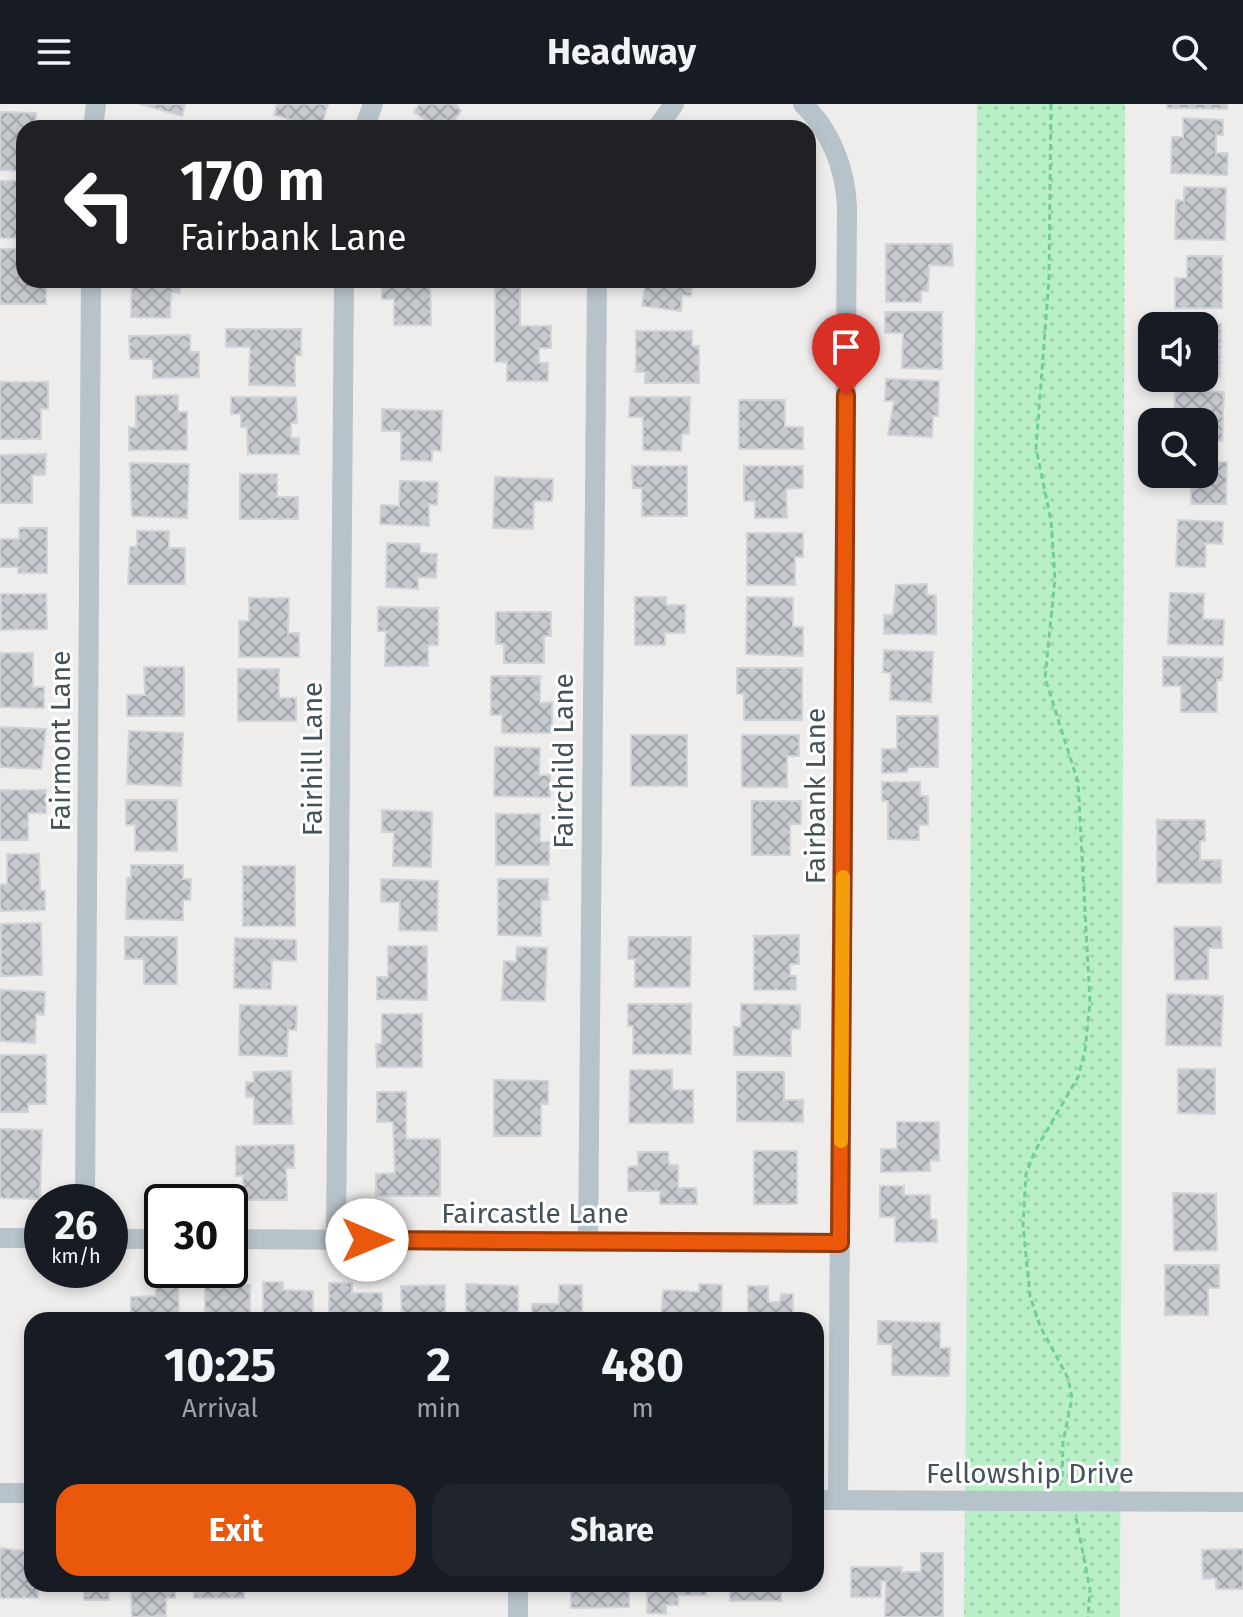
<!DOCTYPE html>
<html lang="en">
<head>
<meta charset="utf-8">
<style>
  :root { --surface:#171b24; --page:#20242c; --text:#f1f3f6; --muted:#9ea1a6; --accent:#ea580c }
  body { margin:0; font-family:"Fira Sans",sans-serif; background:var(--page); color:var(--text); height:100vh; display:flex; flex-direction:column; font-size:30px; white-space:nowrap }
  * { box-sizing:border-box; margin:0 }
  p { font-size:26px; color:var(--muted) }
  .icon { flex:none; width:44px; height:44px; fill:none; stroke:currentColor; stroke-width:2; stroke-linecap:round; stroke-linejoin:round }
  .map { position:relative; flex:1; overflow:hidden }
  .details { position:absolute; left:24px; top:1208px; width:800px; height:280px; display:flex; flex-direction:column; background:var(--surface); border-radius:24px; box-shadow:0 4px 12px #0003 }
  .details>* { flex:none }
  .hud { position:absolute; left:16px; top:16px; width:800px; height:168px; border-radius:24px; box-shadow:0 4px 12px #0003; background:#202124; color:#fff; overflow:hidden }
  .buttons { position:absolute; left:1138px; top:208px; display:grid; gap:16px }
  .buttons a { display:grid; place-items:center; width:80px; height:80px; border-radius:16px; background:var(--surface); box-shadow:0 4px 12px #0003; font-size:40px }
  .speed { position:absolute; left:24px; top:1080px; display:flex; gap:16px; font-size:40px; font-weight:700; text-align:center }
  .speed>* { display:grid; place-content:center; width:104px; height:104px; border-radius:50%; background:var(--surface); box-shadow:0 4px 12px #0003; line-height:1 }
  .speed small { font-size:20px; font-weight:400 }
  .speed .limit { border:4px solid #111; border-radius:12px; background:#fff; color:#111 }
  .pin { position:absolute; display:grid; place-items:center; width:68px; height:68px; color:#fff; margin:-82px -34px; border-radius:50% 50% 50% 0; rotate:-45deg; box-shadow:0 0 8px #0007 }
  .pin .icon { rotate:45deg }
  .me { position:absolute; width:88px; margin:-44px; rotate:90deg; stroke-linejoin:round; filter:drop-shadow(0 0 6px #0008) }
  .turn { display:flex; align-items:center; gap:28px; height:168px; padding:0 32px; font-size:36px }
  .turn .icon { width:104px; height:104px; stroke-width:2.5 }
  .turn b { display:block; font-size:56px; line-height:68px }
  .eta { display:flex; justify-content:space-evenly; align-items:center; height:136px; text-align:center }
  .eta b { font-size:48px; font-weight:700; line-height:56px }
  .cta { display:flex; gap:16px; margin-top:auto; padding:16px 32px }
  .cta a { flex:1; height:92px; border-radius:24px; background:var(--accent); color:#fff; font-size:32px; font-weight:700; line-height:92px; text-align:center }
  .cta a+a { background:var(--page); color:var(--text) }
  header { display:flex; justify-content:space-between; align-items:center; height:104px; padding:0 32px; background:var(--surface); font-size:36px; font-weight:700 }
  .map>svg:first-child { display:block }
</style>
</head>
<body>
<header><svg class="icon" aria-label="menu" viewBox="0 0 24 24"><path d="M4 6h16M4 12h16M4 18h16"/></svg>Headway<svg class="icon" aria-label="search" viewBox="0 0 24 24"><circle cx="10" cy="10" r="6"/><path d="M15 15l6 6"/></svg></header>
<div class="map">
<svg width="1243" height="1513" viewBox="0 0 1243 1513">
  <defs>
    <pattern id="grass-dots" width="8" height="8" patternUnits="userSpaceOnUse" patternTransform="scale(2)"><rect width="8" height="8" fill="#b8efc7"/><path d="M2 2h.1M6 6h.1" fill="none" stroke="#9fcfad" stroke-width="1.8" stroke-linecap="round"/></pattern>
    <pattern id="building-cross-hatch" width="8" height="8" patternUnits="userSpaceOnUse" patternTransform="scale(2)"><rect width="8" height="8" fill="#c6cacf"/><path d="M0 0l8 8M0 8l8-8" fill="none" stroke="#a2a7ab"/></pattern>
  </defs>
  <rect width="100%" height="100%" fill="#efecec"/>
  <path fill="url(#grass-dots)" d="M 977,0 L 1125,0 L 1120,1513 L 964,1513 Z"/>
  <path fill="url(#building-cross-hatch)" stroke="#d0d3d8" stroke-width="2" d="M 140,0 L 185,0 L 182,12 Z
    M 277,0 L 328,0 L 321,24 L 274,11 Z
    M 419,0 L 456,0 L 461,7 L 452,20 L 445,15 L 437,24 L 414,8 Z
    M 1167,0 L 1227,0 L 1227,5 L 1167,4 Z
    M 0,8 L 36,9 L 35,24 L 24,24 L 24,67 L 0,66 Z
    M 1183,14 L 1223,16 L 1223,31 L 1216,31 L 1216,49 L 1228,49 L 1227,71 L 1171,69 L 1172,33 L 1183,33 Z
    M 132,21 L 163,21 L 163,24 L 132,24 Z
    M 0,77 L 24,77 L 24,134 L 0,134 Z
    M 1184,83 L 1226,84 L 1225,136 L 1175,135 L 1176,96 L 1184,97 Z
    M 886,140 L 952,140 L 953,162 L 929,161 L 928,187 L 921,187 L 921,198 L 886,198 Z
    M 0,145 L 20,145 L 20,176 L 46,176 L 46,200 L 0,200 Z
    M 1187,152 L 1222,152 L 1222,204 L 1175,204 L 1175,174 L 1187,174 Z
    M 132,176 L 180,176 L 180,189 L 171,188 L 170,214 L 131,213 Z
    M 382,176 L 430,176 L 431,221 L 394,221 L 394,195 L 382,195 Z
    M 646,176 L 693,176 L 691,192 L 682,191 L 681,207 L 642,202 Z
    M 495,177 L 520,177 L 520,222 L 551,222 L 551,244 L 539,244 L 539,259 L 548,259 L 548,277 L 507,277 L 507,258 L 495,258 Z
    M 885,208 L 942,208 L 942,265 L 902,264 L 903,229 L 885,229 Z
    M 1183,219 L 1221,220 L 1220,273 L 1204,272 L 1204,222 L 1182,222 Z
    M 226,225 L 301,225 L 301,251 L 295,251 L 295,282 L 249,281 L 250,243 L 226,243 Z
    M 636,227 L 692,227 L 692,242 L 699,242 L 699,279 L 645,279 L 645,268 L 636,268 Z
    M 190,231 L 190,248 L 199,248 L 199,273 L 153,274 L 153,255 L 130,255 L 129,232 Z
    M 886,275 L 939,277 L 938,312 L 933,312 L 932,333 L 888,331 L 894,297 L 885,297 Z
    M 0,278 L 48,278 L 48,305 L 41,305 L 41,335 L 0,335 Z
    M 1175,286 L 1224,288 L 1222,337 L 1204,337 L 1204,318 L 1187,318 L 1187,312 L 1174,312 Z
    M 178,291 L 178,308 L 187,308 L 187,346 L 129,346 L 129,323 L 136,324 L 136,292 Z
    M 231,293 L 296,293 L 297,319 L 291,319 L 291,334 L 299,334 L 299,350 L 248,350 L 247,323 L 241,323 L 241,310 L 231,310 Z
    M 630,293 L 690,293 L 689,330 L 682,330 L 681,347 L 643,346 L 643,313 L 629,313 Z
    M 739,296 L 785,296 L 785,323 L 803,323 L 803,345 L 739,345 Z
    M 382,305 L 442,307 L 441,347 L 432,346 L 432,357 L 401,356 L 401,327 L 382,327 Z
    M 46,350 L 45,371 L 32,371 L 32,399 L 0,399 L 0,351 Z
    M 1204,358 L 1227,358 L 1226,400 L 1191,400 L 1191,380 L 1183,380 L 1183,370 L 1204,370 Z
    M 130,359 L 189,360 L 187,414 L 132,412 Z
    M 632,362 L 687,362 L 687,412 L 642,412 L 642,384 L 633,384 Z
    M 744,362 L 803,362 L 803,384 L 786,385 L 787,414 L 755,414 L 755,397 L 744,397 Z
    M 240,370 L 277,370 L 277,393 L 298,393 L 298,415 L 240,415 Z
    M 495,373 L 553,375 L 552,397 L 534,397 L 533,425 L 493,424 Z
    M 400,377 L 438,378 L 437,401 L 429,400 L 429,422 L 380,420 L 381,401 L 399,402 Z
    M 1178,416 L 1223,418 L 1222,440 L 1206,439 L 1205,463 L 1176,462 Z
    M 19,424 L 47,424 L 47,469 L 18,469 L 18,463 L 0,463 L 0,435 L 19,435 Z
    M 137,427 L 169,427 L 169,444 L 185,444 L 185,480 L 128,480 L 130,443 L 137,442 Z
    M 747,429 L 803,429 L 803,453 L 795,453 L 795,481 L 747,481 Z
    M 387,439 L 420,440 L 420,449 L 437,450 L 436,474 L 418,473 L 418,485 L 386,483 Z
    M 927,480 L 927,491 L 936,491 L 936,530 L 884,530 L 884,511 L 893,511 L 896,481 Z
    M 1170,489 L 1204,490 L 1203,515 L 1224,516 L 1223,541 L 1168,540 Z
    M 1,490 L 46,490 L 47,525 L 1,526 Z
    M 635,493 L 666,493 L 666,501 L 685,501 L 685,529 L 665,529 L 665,541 L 635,541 Z
    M 747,493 L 793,494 L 793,523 L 803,523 L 803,552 L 746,550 Z
    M 249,494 L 289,494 L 288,529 L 299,529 L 299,553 L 239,553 L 239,517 L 249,517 Z
    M 378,503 L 438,504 L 438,541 L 428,541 L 428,562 L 385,562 L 386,527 L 378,527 Z
    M 496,508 L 551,508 L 551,532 L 544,532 L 544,559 L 504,559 L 504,540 L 496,540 Z
    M 884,546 L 933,548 L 931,598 L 890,596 L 891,569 L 883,568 Z
    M 0,549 L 33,549 L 33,583 L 44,583 L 44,604 L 0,603 Z
    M 1163,553 L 1223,554 L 1222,576 L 1217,576 L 1217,608 L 1181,608 L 1181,582 L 1163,582 Z
    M 144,563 L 184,563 L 184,612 L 127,612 L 127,591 L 145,591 Z
    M 737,564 L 802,564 L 802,616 L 744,616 L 744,590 L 737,590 Z
    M 238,565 L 279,565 L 279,594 L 296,594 L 296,617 L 238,617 Z
    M 491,572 L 540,572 L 540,599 L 552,598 L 552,629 L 502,629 L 502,611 L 491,611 Z
    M 897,612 L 938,612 L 938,663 L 908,663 L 907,668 L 882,669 L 882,645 L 897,645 Z
    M 0,623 L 46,625 L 41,665 L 0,663 Z
    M 129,627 L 183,629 L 181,682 L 127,680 Z
    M 631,631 L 687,631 L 687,682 L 631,682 Z
    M 742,631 L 799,631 L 799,652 L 787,652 L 787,683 L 742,683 Z
    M 495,643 L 540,644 L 539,671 L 550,671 L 550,693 L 494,692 Z
    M 882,678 L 920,678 L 920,692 L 928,692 L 928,721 L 919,721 L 919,736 L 888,735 L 888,697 L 882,697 Z
    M 0,686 L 46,686 L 46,709 L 28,709 L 28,736 L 0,736 Z
    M 126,696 L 177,696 L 177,747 L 135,747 L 135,721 L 126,721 Z
    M 752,697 L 801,697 L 801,720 L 790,720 L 790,751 L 752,751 Z
    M 382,706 L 432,708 L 431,763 L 393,762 L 394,728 L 382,728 Z
    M 496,710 L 540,710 L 540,738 L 549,738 L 549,761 L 496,761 Z
    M 1157,716 L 1205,716 L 1205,737 L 1200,737 L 1200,756 L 1221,756 L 1221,779 L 1157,779 Z
    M 7,750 L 39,750 L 40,787 L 45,787 L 45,806 L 0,807 L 0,781 L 7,780 Z
    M 131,761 L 183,761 L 183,775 L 191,775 L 190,796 L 183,796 L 183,816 L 126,815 L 127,774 L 131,774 Z
    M 243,762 L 295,762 L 295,822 L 243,822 Z
    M 381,775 L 438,777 L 437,827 L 399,826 L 400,798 L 381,798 Z
    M 498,775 L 548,775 L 548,796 L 541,796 L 541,832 L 498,831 Z
    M 41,819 L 42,871 L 1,872 L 1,820 Z
    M 1174,823 L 1221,823 L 1222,844 L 1208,844 L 1208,875 L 1175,876 Z
    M 799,831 L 799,860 L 790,860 L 790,872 L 796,872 L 796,886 L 754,886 L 754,832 Z
    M 125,833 L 177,833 L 177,880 L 144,880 L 144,855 L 125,855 Z
    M 629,833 L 691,833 L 690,883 L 635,883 L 635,855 L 628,855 Z
    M 235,834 L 296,836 L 296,857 L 272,856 L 271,885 L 234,884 Z
    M 388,842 L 427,842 L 427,896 L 377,895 L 377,873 L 388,873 Z
    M 517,843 L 547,844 L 545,897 L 502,896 L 504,857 L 516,858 Z
    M 0,886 L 45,888 L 44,911 L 36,910 L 35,939 L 0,937 Z
    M 1167,890 L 1223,892 L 1221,942 L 1166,941 Z
    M 628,900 L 691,900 L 691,950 L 633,950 L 633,922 L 628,922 Z
    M 741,900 L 800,901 L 800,925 L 791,925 L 791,952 L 734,951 L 734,923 L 741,923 Z
    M 240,901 L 297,902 L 296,926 L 288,926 L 287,952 L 239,951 Z
    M 382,910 L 422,910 L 422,963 L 377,963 L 376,940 L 382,940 Z
    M 0,951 L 46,951 L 46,1000 L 28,1000 L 28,1008 L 0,1008 Z
    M 1178,965 L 1215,965 L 1215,1010 L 1178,1009 Z
    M 630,966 L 672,966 L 672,986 L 693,986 L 693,1019 L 629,1019 Z
    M 291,967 L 292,1020 L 254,1020 L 254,993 L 246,993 L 246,978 L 254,978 L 253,968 Z
    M 737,968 L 784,968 L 784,996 L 803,996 L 803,1018 L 737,1017 Z
    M 494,976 L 548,977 L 548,1000 L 541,1000 L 541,1032 L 494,1032 Z
    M 377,988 L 406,988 L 406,1035 L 440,1035 L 440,1092 L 376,1092 L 376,1070 L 395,1069 L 393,1018 L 377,1018 Z
    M 897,1018 L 939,1018 L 939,1057 L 930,1056 L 930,1067 L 881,1068 L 881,1045 L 897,1045 Z
    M 0,1025 L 42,1026 L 40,1095 L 0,1094 Z
    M 294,1041 L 294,1064 L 286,1064 L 287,1096 L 243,1096 L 243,1071 L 236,1072 L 236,1042 Z
    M 754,1047 L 797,1047 L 797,1100 L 754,1100 Z
    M 638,1048 L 668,1048 L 669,1061 L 678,1061 L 678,1084 L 696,1084 L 697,1100 L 660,1100 L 660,1087 L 628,1087 L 628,1063 L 638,1062 Z
    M 880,1082 L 904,1082 L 904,1091 L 930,1091 L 930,1115 L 937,1116 L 937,1138 L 895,1138 L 895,1113 L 880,1113 Z
    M 1173,1089 L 1216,1090 L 1217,1146 L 1174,1147 Z
    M 1165,1161 L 1219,1161 L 1219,1184 L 1208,1184 L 1208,1211 L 1165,1211 Z
    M 156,1178 L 178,1178 L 179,1216 L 131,1216 L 131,1193 L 156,1192 Z
    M 263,1178 L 283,1178 L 283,1186 L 313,1187 L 313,1216 L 263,1216 Z
    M 329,1179 L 352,1179 L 352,1189 L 382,1189 L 382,1216 L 329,1216 Z
    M 466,1180 L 518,1182 L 518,1216 L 466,1216 Z
    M 699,1180 L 722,1181 L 721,1216 L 661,1216 L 663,1186 L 699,1188 Z
    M 205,1181 L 250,1181 L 250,1212 L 245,1212 L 245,1216 L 216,1216 L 216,1210 L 205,1210 Z
    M 445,1181 L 445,1216 L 402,1216 L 401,1182 Z
    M 559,1181 L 582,1181 L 582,1216 L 532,1216 L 532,1200 L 559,1200 Z
    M 748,1182 L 768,1182 L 768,1198 L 780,1198 L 781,1190 L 793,1190 L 793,1216 L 748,1216 Z
    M 878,1217 L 940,1219 L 940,1244 L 950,1244 L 949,1272 L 892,1271 L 892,1240 L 878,1240 Z
    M 0,1444 L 32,1448 L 32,1480 L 38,1480 L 38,1494 L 0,1494 Z
    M 1243,1445 L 1243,1485 L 1216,1485 L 1216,1474 L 1203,1475 L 1202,1446 Z
    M 921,1449 L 943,1449 L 943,1513 L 885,1513 L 886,1477 L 881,1477 L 881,1493 L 851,1493 L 851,1463 L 902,1463 L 901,1468 L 921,1468 Z
    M 84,1480 L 109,1480 L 109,1496 L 84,1496 Z
    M 131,1480 L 175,1480 L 175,1494 L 166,1494 L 166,1512 L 132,1513 Z
    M 194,1480 L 244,1480 L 244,1494 L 194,1494 Z
    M 571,1480 L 629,1480 L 629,1503 L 571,1504 Z
    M 647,1480 L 706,1480 L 706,1491 L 678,1491 L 678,1501 L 666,1501 L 666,1510 L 647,1509 Z
    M 730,1480 L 781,1480 L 781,1497 L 730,1497 Z"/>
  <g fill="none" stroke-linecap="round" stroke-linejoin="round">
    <path stroke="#70ce94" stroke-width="3" stroke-dasharray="6 4" stroke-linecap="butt" d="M 1051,0 L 1049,175 L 1036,344 L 1051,417 L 1055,474 L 1045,574 L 1078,678 L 1090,898 L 1085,947 L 1078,973 L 1035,1047 L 1026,1070 L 1023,1121 L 1030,1192 L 1040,1222 L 1068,1274 L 1072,1294 L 1063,1338 L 1062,1378
      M 1076,1414 L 1090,1485 L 1088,1513"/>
    <path stroke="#b7c3ca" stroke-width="20" d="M 803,0 C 831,27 845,64 847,102 L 838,1396
      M 93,24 L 96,0
      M 364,24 L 373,0
      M 657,24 L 674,0
      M 85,1098 L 91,176
      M 0,1134 L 42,1134
      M 110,1135 L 162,1135
      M 230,1135 L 840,1139
      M 336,1135 L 344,176
      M 588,1138 L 597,176
      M 0,1389 L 32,1389
      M 816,1396 L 1243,1398
      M 518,1513 L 518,1480"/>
  </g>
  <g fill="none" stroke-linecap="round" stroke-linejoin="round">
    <defs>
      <path id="route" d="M 367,1136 L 840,1139 L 846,291"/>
    </defs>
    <use href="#route" stroke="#983908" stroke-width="20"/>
    <use href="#route" stroke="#ea580c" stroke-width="14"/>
    <path stroke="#f59e0b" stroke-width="14" d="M 841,1037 L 843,773"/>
  </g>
  <g text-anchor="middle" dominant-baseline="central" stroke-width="6" stroke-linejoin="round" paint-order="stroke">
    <g font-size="28" fill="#44525a" stroke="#fff">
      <text transform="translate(60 637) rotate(-90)">Fairmont Lane</text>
      <text transform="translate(312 655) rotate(-90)">Fairhill Lane</text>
      <text transform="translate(563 657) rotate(-90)">Fairchild Lane</text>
      <text transform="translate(815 692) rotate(-90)">Fairbank Lane</text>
      <text x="535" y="1109">Faircastle Lane</text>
      <text x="1030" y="1369">Fellowship Drive</text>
    </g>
  </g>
</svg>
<div class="buttons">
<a><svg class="icon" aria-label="sound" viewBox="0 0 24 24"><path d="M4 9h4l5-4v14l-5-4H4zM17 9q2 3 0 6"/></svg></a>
<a><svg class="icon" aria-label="search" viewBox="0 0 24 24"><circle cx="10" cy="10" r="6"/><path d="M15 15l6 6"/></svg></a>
</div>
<div class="speed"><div>26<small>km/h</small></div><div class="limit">30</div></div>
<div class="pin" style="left:846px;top:291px;background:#d93025"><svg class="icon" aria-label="arrive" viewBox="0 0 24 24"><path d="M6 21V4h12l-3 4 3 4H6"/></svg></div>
<svg class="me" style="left:367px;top:1136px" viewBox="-20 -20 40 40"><circle r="19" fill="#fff"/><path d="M0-13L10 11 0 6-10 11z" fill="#ea580c"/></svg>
<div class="hud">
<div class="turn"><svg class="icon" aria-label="left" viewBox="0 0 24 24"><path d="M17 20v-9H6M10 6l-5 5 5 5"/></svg><div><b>170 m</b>Fairbank Lane</div></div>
</div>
<section class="details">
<div class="eta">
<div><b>10:25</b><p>Arrival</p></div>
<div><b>2</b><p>min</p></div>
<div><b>480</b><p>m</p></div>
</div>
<div class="cta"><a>Exit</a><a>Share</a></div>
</section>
</div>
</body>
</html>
